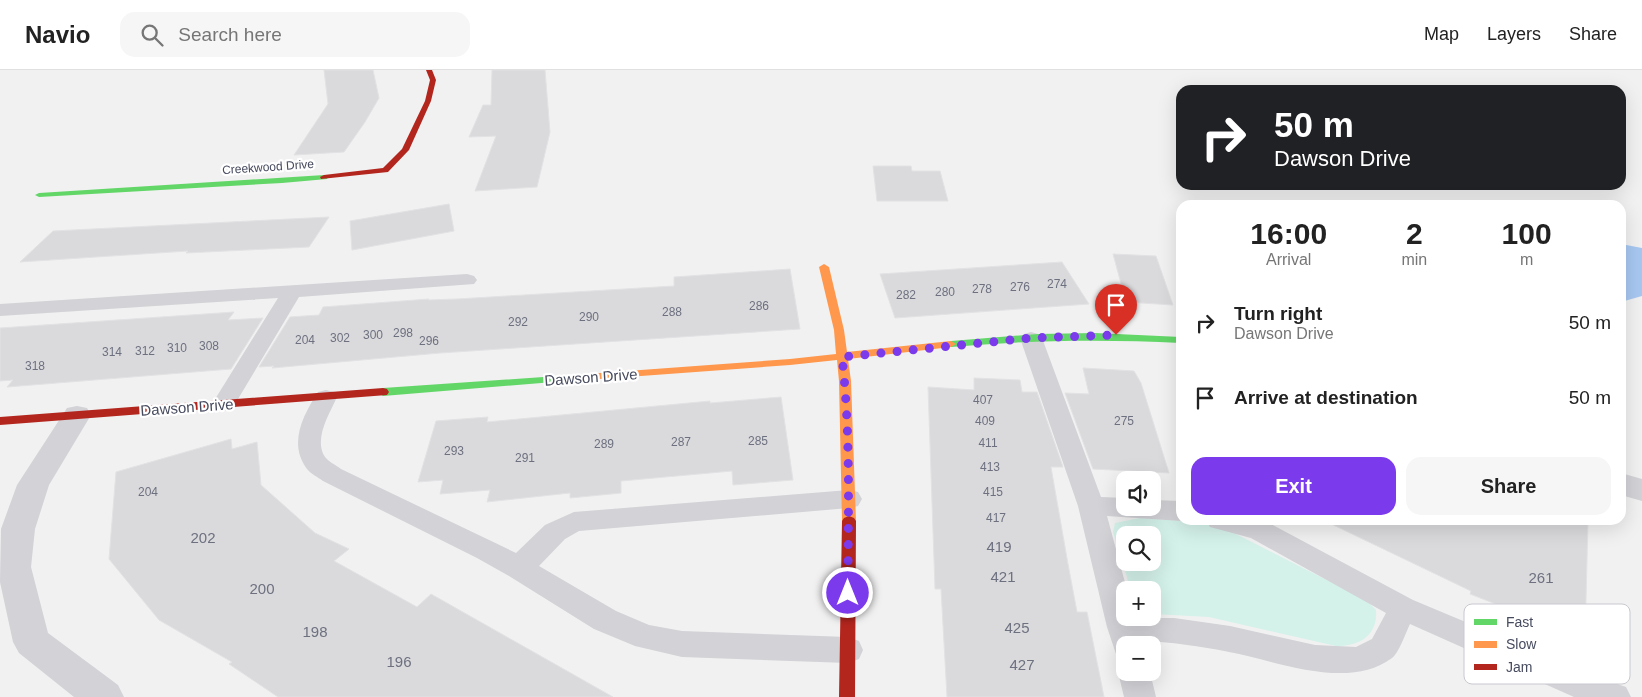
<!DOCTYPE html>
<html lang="en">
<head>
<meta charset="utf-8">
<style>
  :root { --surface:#fff; --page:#f6f6f6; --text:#222; --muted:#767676; --line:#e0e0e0; --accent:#7c3aed }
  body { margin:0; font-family:Helvetica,sans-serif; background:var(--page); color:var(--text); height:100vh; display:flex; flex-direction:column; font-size:19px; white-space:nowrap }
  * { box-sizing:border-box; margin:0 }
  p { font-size:16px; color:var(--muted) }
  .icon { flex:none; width:28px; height:28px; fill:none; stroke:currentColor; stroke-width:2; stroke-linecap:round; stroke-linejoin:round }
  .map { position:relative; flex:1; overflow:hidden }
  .drawer { position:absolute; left:1176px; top:130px; width:450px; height:325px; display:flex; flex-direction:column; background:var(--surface); border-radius:15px; box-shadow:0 5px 20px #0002 }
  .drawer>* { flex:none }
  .hud { position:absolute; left:1176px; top:15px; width:450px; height:105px; border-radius:15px; box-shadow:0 5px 20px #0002; background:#202124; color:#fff; overflow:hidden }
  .tools { position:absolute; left:1116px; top:401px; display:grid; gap:10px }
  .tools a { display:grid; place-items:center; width:45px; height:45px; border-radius:10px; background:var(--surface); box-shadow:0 5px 20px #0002; font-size:25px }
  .pin { position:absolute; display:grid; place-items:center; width:42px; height:42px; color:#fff; margin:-51px -21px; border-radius:50% 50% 50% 0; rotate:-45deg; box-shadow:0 0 5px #0007 }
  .pin .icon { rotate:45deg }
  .me { position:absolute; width:55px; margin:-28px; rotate:0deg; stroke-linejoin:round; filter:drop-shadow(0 0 4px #0008) }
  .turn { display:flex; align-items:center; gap:18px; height:105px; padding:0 15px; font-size:22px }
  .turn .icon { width:65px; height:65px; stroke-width:2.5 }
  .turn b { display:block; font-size:35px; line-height:42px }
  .eta { display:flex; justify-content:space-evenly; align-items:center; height:85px; text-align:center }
  .eta b { font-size:30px; font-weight:700; line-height:35px }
  .cta { display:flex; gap:10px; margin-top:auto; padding:10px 15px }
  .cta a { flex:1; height:58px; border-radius:15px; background:var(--accent); color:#fff; font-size:20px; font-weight:700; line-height:58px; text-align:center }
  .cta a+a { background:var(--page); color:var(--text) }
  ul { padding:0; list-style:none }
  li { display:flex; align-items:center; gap:15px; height:75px; padding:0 15px }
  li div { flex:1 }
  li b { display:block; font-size:19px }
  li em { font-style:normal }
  header { display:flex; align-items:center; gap:30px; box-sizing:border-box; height:70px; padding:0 25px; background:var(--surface); border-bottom:1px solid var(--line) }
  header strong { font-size:24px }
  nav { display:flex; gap:28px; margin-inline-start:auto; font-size:18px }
  .search { width:350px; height:45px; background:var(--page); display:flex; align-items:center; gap:12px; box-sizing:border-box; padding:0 18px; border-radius:15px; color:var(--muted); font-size:19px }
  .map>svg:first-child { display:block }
</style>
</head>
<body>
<header>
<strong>Navio</strong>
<div class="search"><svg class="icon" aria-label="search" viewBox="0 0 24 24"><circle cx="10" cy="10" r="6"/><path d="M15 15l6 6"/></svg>Search here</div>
<nav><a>Map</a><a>Layers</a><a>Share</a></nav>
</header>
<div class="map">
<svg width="1642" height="627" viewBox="0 0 1642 627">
  <rect width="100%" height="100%" fill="#f1f1f1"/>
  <path fill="#d4f2ea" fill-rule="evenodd" d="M 1140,448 L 1198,452 L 1224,458 L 1366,530 L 1376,540 C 1378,566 1359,576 1336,576 L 1209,547 L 1153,544 L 1152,520 L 1131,520 L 1113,462 L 1115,453 ZM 1125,465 L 1152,465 L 1152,492 L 1125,492 Z"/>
  <path fill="#a7c7f1" d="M 1621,174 L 1642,178 L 1642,226 L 1621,232 Z"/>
  <path fill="#dadadd" stroke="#e2e2e4" d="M 324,0 L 373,0 L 379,28 L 365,52 L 344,82 L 294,85 L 328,34 Z
    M 492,0 L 545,0 L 550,62 L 537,117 L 475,121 L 496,66 L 469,67 L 483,35 L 491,35 Z
    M 873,96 L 911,96 L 912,101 L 940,101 L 948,131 L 877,131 Z
    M 449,134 L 454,161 L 352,180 L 350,151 Z
    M 329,147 L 309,177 L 186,183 L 188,181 L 20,192 L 53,161 Z
    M 1113,184 L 1156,186 L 1173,235 L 1126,232 Z
    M 1062,192 L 1089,234 L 895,248 L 880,204 Z
    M 790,199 L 800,259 L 440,283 L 272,298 L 274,296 L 259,297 L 290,247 L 319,245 L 323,237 L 429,229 L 428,230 L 457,229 L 674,216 L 674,207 Z
    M 234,242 L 228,250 L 263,248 L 231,299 L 7,317 L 13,310 L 0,311 L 0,258 Z
    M 1083,298 L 1134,301 L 1141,313 L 1169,403 L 1093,399 L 1065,323 L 1089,324 Z
    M 974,308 L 1020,310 L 1022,322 L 1037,322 L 1063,397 L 1051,397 L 1068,494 L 1077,542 L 1087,542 L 1104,627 L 947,627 L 941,519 L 935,519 L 928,317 L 974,320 Z
    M 781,327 L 793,410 L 733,415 L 732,401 L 621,411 L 621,423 L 570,428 L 570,423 L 487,432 L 490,420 L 440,424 L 443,410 L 418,412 L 436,351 L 488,347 L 487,352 L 710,331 L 710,333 Z
    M 231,369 L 232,379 L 257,372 L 261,415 L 315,463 L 349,479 L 334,491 L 417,537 L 431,524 L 613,627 L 278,627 L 229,594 L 232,592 L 159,550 L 109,489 L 116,402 Z
    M 1323,450 L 1588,450 L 1585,569 L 1470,524 L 1471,521 Z"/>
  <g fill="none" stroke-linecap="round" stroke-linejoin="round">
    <path fill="#d2d2d7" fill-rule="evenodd" d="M 467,204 L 474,206 L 477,210 L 474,214 L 299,227 L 232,339 L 224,341 L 216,339 L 212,334 L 278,228 L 0,246 L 0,234 Z
      M 1031,262 L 1038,264 L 1042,268 L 1101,427 L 1125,428 L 1125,438 L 1152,438 L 1152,430 L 1181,431 L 1181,450 L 1183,450 L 1181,451 L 1107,446 L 1127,520 L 1125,520 L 1125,548 L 1174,548 L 1230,556 L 1315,575 L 1356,577 L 1372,569 L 1386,543 L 1251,468 L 1210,457 L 1206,450 L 1259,450 L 1269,453 L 1413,530 L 1597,607 L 1626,617 L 1631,627 L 1574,627 L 1410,554 C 1406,562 1399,583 1392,588 C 1348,621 1278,591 1229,582 C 1200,576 1171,572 1141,571 L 1142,575 L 1125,575 L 1125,587 L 1116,584 L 1107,557 L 1078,436 L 1020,268 L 1024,264 Z
      M 326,320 L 334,322 L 337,327 C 330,343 313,369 325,387 C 329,392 336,395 341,399 L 516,483 L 545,455 L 574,442 L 849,420 L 858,422 L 862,429 L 858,436 L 849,438 L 579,461 L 565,469 L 539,496 L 616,541 L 649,555 L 682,561 L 848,567 L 859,571 L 863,580 L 859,589 L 848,593 L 682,587 L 635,576 L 594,559 L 509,506 L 477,488 L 323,411 C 318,407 311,404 307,399 C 288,374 303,345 318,322 Z
      M 1123,592 L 1125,592 L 1125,602 L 1150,602 L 1156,627 L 1124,627 L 1118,602 Z"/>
    <path fill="#d2d2d7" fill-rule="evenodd" d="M 77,336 L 87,338 L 91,345 L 49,415 L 35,459 L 31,497 L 48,563 L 118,615 L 124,627 L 74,627 L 19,583 L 13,572 L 0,512 L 1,459 L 17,415 L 67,338 Z
      M 1621,403 L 1642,409 L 1642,431 L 1621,425 Z"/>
    <path fill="#63d668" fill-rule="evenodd" d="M 324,105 L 328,107 L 327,109 L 282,113 L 39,127 L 35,125 L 39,123 Z
      M 1095,263 L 1181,267 L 1181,273 C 1104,269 1028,270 951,277 L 946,274 L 951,271 L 1038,264 Z
      M 586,304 L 590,305 L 592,307 L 590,309 L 383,326 L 377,322 L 383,318 Z"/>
    <path fill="#ff974d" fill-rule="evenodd" d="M 824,194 L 829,197 L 844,260 L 847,282 L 951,271 L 956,274 L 951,277 L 848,289 L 851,311 L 856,451 L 854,454 L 849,456 L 844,454 L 842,451 L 839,311 L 837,290 L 790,295 L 586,310 L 580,307 L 586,304 L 790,289 L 836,284 L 834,260 L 819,197 Z"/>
    <path fill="#b3261e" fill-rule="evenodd" d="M 426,0 L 432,0 L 436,10 L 431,31 L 409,80 L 388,102 L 321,109 L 320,107 L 324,105 L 383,98 L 402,79 L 425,31 L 430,10 Z
      M 383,318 L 387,319 L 389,322 L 387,325 L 0,355 L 0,347 Z
      M 849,446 L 854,448 L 856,451 L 855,627 L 839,627 L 842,451 L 844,448 Z"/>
  </g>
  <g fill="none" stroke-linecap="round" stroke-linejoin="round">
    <path stroke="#7c3aed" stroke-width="9" stroke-dasharray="0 16.2" d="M 848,523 C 848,445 851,365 842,287 L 1031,268 L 1116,265"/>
  </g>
  <g text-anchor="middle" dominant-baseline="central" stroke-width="4.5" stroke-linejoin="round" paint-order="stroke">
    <g font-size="12" fill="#474b5e" stroke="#fff">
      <text transform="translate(268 97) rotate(-4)">Creekwood Drive</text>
    </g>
    <g font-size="12" fill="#6d707f">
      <text x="1057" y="214">274</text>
      <text x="1020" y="217">276</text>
      <text x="982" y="219">278</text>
      <text x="945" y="222">280</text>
      <text x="906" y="225">282</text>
      <text x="759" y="236">286</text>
      <text x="672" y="242">288</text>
      <text x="589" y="247">290</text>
      <text x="518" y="252">292</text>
      <text x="403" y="263">298</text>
      <text x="373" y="265">300</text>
      <text x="340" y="268">302</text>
      <text x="305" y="270">204</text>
      <text x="429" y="271">296</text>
      <text x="209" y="276">308</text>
      <text x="177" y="278">310</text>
      <text x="145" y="281">312</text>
      <text x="112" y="282">314</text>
      <text x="35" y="296">318</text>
      <text x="983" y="330">407</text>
      <text x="985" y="351">409</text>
      <text x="1124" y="351">275</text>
      <text x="758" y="371">285</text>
      <text x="681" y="372">287</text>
      <text x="988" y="373">411</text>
      <text x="604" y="374">289</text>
      <text x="454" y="381">293</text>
      <text x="525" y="388">291</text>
      <text x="990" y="397">413</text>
      <text x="148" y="422">204</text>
      <text x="993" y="422">415</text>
      <text x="996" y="448">417</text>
    </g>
    <g font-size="15" fill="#474b5e" stroke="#fff">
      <text transform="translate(591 307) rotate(-4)">Dawson Drive</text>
      <text transform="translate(187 337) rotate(-4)">Dawson Drive</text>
    </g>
    <g font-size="15" fill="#6d707f">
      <text x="203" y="467">202</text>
      <text x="999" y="476">419</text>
      <text x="1003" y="506">421</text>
      <text x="1541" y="507">261</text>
      <text x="262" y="518">200</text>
      <text x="1017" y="557">425</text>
      <text x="315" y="561">198</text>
      <text x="399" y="591">196</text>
      <text x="1022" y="594">427</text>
    </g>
  </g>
  <rect x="1464" y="534" width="166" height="80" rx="8" fill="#fff" stroke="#c8c9cf" stroke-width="1"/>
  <rect x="1474" y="549" width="23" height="6" fill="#63d668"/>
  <rect x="1474" y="571" width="23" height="7" fill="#ff974d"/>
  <rect x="1474" y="594" width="23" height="6" fill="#b3261e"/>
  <g font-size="14" fill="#474b5e">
    <text x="1506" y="557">Fast</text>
    <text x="1506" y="579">Slow</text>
    <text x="1506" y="602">Jam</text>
  </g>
</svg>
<div class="tools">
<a><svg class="icon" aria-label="sound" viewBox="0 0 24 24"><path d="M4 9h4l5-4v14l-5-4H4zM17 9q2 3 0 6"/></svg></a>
<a><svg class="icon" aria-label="search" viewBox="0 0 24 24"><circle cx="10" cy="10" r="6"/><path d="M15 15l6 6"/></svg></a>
<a>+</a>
<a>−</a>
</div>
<div class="pin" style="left:1116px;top:265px;background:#d93025"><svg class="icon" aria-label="arrive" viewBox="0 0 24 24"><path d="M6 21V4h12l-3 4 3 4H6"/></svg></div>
<svg class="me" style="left:848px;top:523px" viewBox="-20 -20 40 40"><circle r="17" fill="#7c3aed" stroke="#fff" stroke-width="3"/><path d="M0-11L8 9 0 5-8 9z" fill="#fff"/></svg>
<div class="hud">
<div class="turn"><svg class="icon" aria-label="right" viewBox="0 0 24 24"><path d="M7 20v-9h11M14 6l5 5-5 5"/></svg><div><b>50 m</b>Dawson Drive</div></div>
</div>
<section class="drawer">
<div class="eta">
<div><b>16:00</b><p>Arrival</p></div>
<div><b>2</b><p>min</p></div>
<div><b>100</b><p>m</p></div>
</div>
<ul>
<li><svg class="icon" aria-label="right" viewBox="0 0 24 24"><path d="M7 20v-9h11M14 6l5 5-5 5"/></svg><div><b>Turn right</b><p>Dawson Drive</p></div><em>50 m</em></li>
<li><svg class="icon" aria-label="arrive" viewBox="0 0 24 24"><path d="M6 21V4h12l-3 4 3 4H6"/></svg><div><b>Arrive at destination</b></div><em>50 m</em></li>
</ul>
<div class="cta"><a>Exit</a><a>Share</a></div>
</section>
</div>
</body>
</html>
